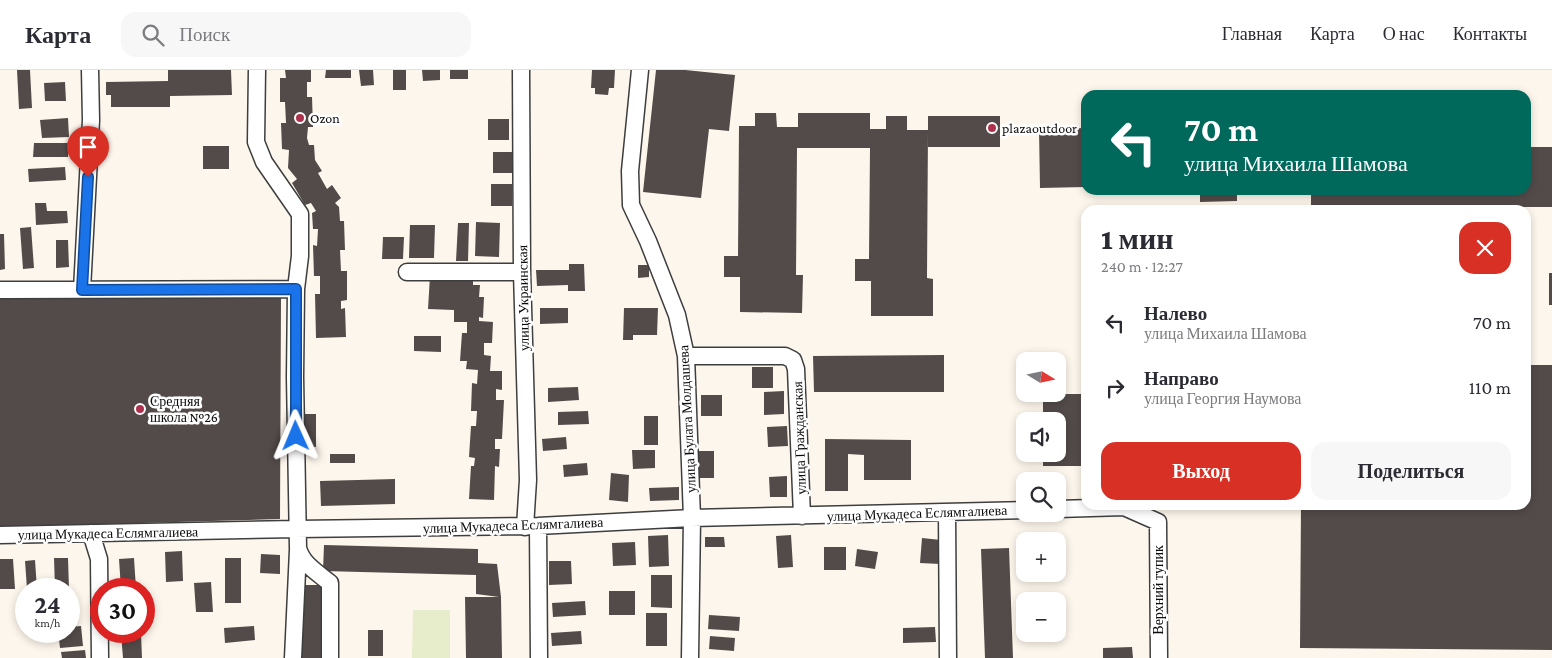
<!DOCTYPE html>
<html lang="ru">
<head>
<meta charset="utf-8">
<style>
  :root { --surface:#fff; --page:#f7f7f7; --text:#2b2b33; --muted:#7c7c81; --line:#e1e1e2; --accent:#d93025 }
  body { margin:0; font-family:"Crimson Pro",serif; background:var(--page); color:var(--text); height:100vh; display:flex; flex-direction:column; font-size:19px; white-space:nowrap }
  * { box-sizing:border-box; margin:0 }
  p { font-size:16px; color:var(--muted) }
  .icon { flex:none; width:28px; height:28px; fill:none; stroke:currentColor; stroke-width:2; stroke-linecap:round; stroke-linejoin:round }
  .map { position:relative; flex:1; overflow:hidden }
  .sheet { position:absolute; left:1081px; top:135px; width:450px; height:305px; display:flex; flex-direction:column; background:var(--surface); border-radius:15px; box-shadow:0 2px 8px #0003 }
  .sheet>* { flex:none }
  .guide { position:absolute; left:1081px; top:20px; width:450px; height:105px; border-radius:15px; box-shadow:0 2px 8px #0003; background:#00695c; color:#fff; overflow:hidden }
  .needle { width:32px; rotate:100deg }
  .buttons { position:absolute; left:1016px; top:282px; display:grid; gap:10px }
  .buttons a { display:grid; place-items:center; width:50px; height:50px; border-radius:10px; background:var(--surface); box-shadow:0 2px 8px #0003; font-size:25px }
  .speed { position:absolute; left:15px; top:508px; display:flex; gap:10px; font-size:25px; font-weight:700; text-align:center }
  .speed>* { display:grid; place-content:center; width:65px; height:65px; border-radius:50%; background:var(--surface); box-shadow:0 2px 8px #0003; line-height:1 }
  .speed small { font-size:12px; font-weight:400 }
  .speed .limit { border:8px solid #d22; background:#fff; color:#111 }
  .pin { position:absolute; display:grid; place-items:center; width:42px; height:42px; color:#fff; margin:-51px -21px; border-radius:50% 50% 50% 0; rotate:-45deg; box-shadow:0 0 5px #0007 }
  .pin .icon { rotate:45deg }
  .me { position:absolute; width:55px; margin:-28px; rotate:359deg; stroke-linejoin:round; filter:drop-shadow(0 0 4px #0008) }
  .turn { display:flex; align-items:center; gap:18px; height:105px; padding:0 20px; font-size:22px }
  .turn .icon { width:65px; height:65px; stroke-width:2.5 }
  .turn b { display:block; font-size:35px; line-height:42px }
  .round { display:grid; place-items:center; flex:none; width:52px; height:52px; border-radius:15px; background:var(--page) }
  .head { display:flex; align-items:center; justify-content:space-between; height:85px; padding:0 20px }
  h1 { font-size:30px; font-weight:800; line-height:38px }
  .cta { display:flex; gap:10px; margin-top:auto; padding:10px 20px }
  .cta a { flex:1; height:58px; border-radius:15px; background:var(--accent); color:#fff; font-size:20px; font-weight:800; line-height:58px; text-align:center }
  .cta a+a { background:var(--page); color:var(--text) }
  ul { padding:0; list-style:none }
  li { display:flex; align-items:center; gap:15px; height:65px; padding:0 20px }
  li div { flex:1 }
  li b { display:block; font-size:19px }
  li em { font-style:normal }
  header { display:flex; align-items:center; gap:30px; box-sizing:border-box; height:70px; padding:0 25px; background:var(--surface); border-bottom:1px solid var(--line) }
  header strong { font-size:24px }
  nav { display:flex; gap:28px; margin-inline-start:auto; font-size:18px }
  .search { width:350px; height:45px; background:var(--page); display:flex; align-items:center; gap:12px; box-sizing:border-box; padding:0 18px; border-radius:15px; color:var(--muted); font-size:19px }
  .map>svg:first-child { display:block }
</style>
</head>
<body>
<header>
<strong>Карта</strong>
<div class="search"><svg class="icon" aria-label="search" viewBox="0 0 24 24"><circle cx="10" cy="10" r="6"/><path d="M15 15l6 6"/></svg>Поиск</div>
<nav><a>Главная</a><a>Карта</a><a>О нас</a><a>Контакты</a></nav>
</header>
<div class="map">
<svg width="1552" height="588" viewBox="0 0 1552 588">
  <rect width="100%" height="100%" fill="#fdf6ec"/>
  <path fill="#e7ecca" d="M 413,540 L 450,540 L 450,588 L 412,588 Z"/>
  <path fill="#534b49" d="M 17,0 L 30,0 L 32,38 L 19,39 Z
    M 168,0 L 231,0 L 232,25 L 170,26 L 170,37 L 111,37 L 111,25 L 106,25 L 106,12 L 168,11 Z
    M 285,0 L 311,0 L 311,12 L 307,12 L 307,27 L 312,27 L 313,57 L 308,57 L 307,68 L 309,75 L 314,75 L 315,90 L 322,101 L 318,103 L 327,119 L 332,115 L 341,128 L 335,133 L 339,137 L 340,151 L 344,151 L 345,180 L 340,180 L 341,201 L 347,201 L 347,230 L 341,231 L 341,239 L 345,238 L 346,267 L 316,268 L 315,224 L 320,224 L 320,206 L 314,206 L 313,175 L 317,176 L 318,159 L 313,159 L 312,143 L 316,141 L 311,133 L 305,135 L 292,113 L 297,109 L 288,98 L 289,80 L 282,79 L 281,53 L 286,53 L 285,32 L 280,32 L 280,8 L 286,8 Z
    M 326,0 L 351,0 L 351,8 L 325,8 Z
    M 359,0 L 373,0 L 374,15 L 361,16 Z
    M 393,0 L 406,0 L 406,20 L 393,20 Z
    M 422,0 L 440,0 L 440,10 L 423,11 Z
    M 450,0 L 468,0 L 468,9 L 450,9 Z
    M 592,0 L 615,0 L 614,18 L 609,18 L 608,25 L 595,24 L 595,18 L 591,18 Z
    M 656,0 L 685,0 L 735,5 L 729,61 L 709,59 L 701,128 L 643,122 Z
    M 65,12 L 66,31 L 45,31 L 44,13 Z
    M 755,43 L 776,43 L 777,57 L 798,57 L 798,43 L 870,43 L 870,59 L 886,59 L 886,46 L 907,46 L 907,60 L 928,60 L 927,208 L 933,209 L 933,246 L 871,246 L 871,211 L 855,211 L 855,189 L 869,189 L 870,78 L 797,78 L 796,205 L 803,205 L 802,243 L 740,242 L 740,207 L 724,207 L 724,186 L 738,186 L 739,56 L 755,56 Z
    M 928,46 L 1000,46 L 1000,77 L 928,77 Z
    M 68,48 L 69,67 L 42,68 L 40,50 Z
    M 488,49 L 509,49 L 509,70 L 488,70 Z
    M 1086,58 L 1086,117 L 1040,118 L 1039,59 Z
    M 34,73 L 68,73 L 68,87 L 33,87 Z
    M 203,76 L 229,76 L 229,99 L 203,99 Z
    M 1526,77 L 1552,77 L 1552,137 L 1311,136 L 1311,120 L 1526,120 Z
    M 493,82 L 514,82 L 513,103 L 493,103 Z
    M 65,97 L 66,110 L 29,112 L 28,99 Z
    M 491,114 L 512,114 L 512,136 L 491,136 Z
    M 1200,120 L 1237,120 L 1237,131 L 1200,132 Z
    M 35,133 L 46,133 L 47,141 L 67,141 L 68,153 L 36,155 Z
    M 476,152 L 500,153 L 499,187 L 475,186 Z
    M 458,153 L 469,153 L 468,191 L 456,191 Z
    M 410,155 L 435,155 L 434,188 L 409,188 Z
    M 31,157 L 34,198 L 23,199 L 20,158 Z
    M 0,164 L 4,164 L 5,199 L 0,200 Z
    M 383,167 L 404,167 L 403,189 L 382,189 Z
    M 56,170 L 68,170 L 69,197 L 56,198 Z
    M 569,194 L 584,194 L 585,221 L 568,221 L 568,215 L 537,216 L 536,200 L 569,200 Z
    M 638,195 L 649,195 L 649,207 L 638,208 Z
    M 1549,203 L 1552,203 L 1552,235 L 1549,235 Z
    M 430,206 L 473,208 L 473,215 L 480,215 L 479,227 L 484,227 L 483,248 L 479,247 L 479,251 L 493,252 L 492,273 L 484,273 L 484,285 L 491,286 L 490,301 L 502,301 L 502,320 L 496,319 L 496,330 L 504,330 L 502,369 L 495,369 L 495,379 L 500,379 L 499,397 L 495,396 L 494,430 L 469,429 L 471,396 L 474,396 L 475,388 L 469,387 L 471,356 L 476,356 L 477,341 L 471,341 L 472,313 L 477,314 L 478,300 L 466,299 L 467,291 L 460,291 L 462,263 L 467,263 L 467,252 L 454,252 L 454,240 L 428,239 Z
    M 281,227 L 280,449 L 0,457 L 0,229 Z
    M 540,238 L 568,238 L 568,253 L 540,254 Z
    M 624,238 L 658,238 L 657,265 L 633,265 L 633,270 L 623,270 Z
    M 414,266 L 441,266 L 441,282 L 414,281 Z
    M 944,285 L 944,322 L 814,322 L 813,286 Z
    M 1526,295 L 1552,295 L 1552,580 L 1300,578 L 1301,435 L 1526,435 Z
    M 752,297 L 773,297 L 773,318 L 752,318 Z
    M 578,317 L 579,330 L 548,332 L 548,318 Z
    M 784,321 L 784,344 L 764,345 L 764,322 Z
    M 1043,324 L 1086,324 L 1086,396 L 1043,396 L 1043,384 L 1058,384 L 1058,351 L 1043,351 Z
    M 701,325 L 722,325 L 722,346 L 701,346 Z
    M 588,341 L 589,354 L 558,355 L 558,342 Z
    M 303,344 L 316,344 L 316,377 L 303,377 Z
    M 644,346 L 658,346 L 658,375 L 644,375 Z
    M 787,356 L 788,376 L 768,377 L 767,357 Z
    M 566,367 L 567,379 L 543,381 L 542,369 Z
    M 825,369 L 911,370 L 911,410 L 864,410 L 864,385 L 848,384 L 848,421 L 825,421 Z
    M 632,380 L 655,380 L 655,398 L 633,399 Z
    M 697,381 L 714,381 L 714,408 L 698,408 Z
    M 330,384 L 355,384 L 355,393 L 330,393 Z
    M 587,393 L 588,405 L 564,407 L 563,395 Z
    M 611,403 L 629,405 L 628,432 L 609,430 Z
    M 787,406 L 787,427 L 770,427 L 769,407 Z
    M 395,409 L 395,434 L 321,436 L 320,411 Z
    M 679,417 L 679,430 L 650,431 L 649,418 Z
    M 668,465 L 669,496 L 649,497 L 648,466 Z
    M 791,465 L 793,497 L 778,498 L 776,466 Z
    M 705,467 L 724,467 L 725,477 L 705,477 Z
    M 922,468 L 941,470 L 940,494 L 920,493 Z
    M 635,472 L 636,495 L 613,496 L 612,473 Z
    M 324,475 L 478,479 L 478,493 L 497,494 L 501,527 L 502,588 L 466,588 L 465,527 L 499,527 L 476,524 L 476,505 L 323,501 Z
    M 824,477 L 846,477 L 846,500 L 824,500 Z
    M 1009,478 L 1013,588 L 985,588 L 981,479 Z
    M 857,479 L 878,482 L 875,499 L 855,496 Z
    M 182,481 L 183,511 L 166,512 L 165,482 Z
    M 261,484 L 280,485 L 280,504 L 260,503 Z
    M 54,488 L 68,488 L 69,519 L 55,519 Z
    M 134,488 L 136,519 L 121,519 L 119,489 Z
    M 225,488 L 241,488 L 241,533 L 225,533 Z
    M 0,489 L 13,489 L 15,519 L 0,519 Z
    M 35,490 L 37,519 L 27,519 L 25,491 Z
    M 549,491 L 571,491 L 572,514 L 549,515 Z
    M 651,505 L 672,505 L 672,538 L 651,537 Z
    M 211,512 L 213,542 L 196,542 L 194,513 Z
    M 300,515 L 327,515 L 326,588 L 299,588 Z
    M 609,521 L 635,521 L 635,545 L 609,545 Z
    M 585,531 L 586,545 L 553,547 L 552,533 Z
    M 144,538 L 152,538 L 153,552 L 144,553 Z
    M 646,543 L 667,543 L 667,576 L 646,576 Z
    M 709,545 L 740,547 L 739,561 L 708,559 Z
    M 81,556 L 83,576 L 60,578 L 58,561 L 69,561 L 69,557 Z
    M 254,556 L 255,570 L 225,573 L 224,558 Z
    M 935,557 L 936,572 L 903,573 L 903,558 Z
    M 368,560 L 383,560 L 383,586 L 368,586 Z
    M 581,561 L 582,574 L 552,576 L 551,563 Z
    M 141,563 L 142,588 L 123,588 L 121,564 Z
    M 710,566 L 735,568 L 734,581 L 709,579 Z
    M 1132,577 L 1133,588 L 1103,588 L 1103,578 Z
    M 85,580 L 86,588 L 62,588 L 61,582 Z"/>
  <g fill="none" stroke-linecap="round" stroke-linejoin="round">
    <defs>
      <path id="minor" d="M 257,0 L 256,72 L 264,92 L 300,144 L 300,186 L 296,219 L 295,307 L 298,478 C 302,494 318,503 330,513 L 330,588
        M 521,0 L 522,202 L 528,410 L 525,457
        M 640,0 L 630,101 L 631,135 L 648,171 L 677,245 L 686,286 L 692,448 L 690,588
        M 407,202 L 522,202
        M 0,220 L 296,219
        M 82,220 L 91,50 L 90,0
        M 686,286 L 785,286 L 793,290 L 796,299 L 802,446
        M 1058,439 L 1124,437 L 1158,452 L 1159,588
        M 947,442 L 948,588
        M 538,456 L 539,588
        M 91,463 L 99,489 L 100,588
        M 0,465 L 297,459 L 538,456 L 692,448 L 1025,440
        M 293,588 L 298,480"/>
    </defs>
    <use href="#minor" stroke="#3e3e3e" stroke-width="19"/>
    <use href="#minor" stroke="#fff" stroke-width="16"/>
  </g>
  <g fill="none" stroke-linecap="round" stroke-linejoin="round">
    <defs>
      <path id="route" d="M 88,107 L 82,220 L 296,219 L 296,366"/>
    </defs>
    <use href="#route" stroke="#114b97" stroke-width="12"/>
    <use href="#route" stroke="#1a73e8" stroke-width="9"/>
  </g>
  <g fill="#ae314e" stroke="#fff" stroke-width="2">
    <circle cx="300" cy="48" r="5"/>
    <circle cx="992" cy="58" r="5"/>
    <circle cx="140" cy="339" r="5"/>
  </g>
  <g text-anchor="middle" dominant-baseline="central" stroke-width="5" stroke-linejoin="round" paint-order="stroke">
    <g font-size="14" fill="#0b0b0b" stroke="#fff" text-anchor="start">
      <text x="310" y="48">Ozon</text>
      <text x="1002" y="58">plazaoutdoor</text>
      <text x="150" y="331">Средняя<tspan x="150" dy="16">школа №26</tspan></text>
    </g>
    <g font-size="14" fill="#0b0b0b" stroke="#fff">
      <text transform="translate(523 228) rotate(-91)">улица Украинская</text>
      <text transform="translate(687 349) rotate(-93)">улица Булата Молдашева</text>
      <text transform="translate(799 368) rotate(-92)">улица Гражданская</text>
      <text transform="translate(917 443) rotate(-2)">улица Мукадеса Еслямгалиева</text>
      <text transform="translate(513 455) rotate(-2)">улица Мукадеса Еслямгалиева</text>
      <text transform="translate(108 463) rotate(-1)">улица Мукадеса Еслямгалиева</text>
      <text transform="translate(1158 520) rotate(-90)">Верхний тупик</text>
    </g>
  </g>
</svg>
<div class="buttons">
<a><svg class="needle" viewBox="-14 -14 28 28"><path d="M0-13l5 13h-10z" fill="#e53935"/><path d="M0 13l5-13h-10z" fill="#7c7c81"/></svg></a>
<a><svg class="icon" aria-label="sound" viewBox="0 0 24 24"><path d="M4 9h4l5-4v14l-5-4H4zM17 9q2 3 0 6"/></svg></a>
<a><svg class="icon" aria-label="search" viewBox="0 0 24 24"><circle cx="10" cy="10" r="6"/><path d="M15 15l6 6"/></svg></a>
<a>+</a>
<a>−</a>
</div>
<div class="speed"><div>24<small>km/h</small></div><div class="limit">30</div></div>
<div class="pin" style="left:88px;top:107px;background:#d93025"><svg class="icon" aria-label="arrive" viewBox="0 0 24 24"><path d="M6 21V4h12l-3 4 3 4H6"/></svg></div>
<svg class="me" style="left:296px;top:366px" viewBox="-20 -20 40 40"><path d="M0-17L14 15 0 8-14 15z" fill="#1a73e8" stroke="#fff" stroke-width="4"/></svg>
<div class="guide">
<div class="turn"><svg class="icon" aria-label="left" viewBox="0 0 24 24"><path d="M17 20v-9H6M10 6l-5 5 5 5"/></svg><div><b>70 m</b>улица Михаила Шамова</div></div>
</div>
<section class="sheet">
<div class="head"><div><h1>1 мин</h1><p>240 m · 12:27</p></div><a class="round" style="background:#d93025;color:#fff"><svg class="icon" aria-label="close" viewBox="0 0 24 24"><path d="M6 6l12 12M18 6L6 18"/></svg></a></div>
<ul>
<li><svg class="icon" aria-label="left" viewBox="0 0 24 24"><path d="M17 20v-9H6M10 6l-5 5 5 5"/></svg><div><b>Налево</b><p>улица Михаила Шамова</p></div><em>70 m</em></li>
<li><svg class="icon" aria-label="right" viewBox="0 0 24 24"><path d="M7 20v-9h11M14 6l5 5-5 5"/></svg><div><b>Направо</b><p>улица Георгия Наумова</p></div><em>110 m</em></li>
</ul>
<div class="cta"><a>Выход</a><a>Поделиться</a></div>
</section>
</div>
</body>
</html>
